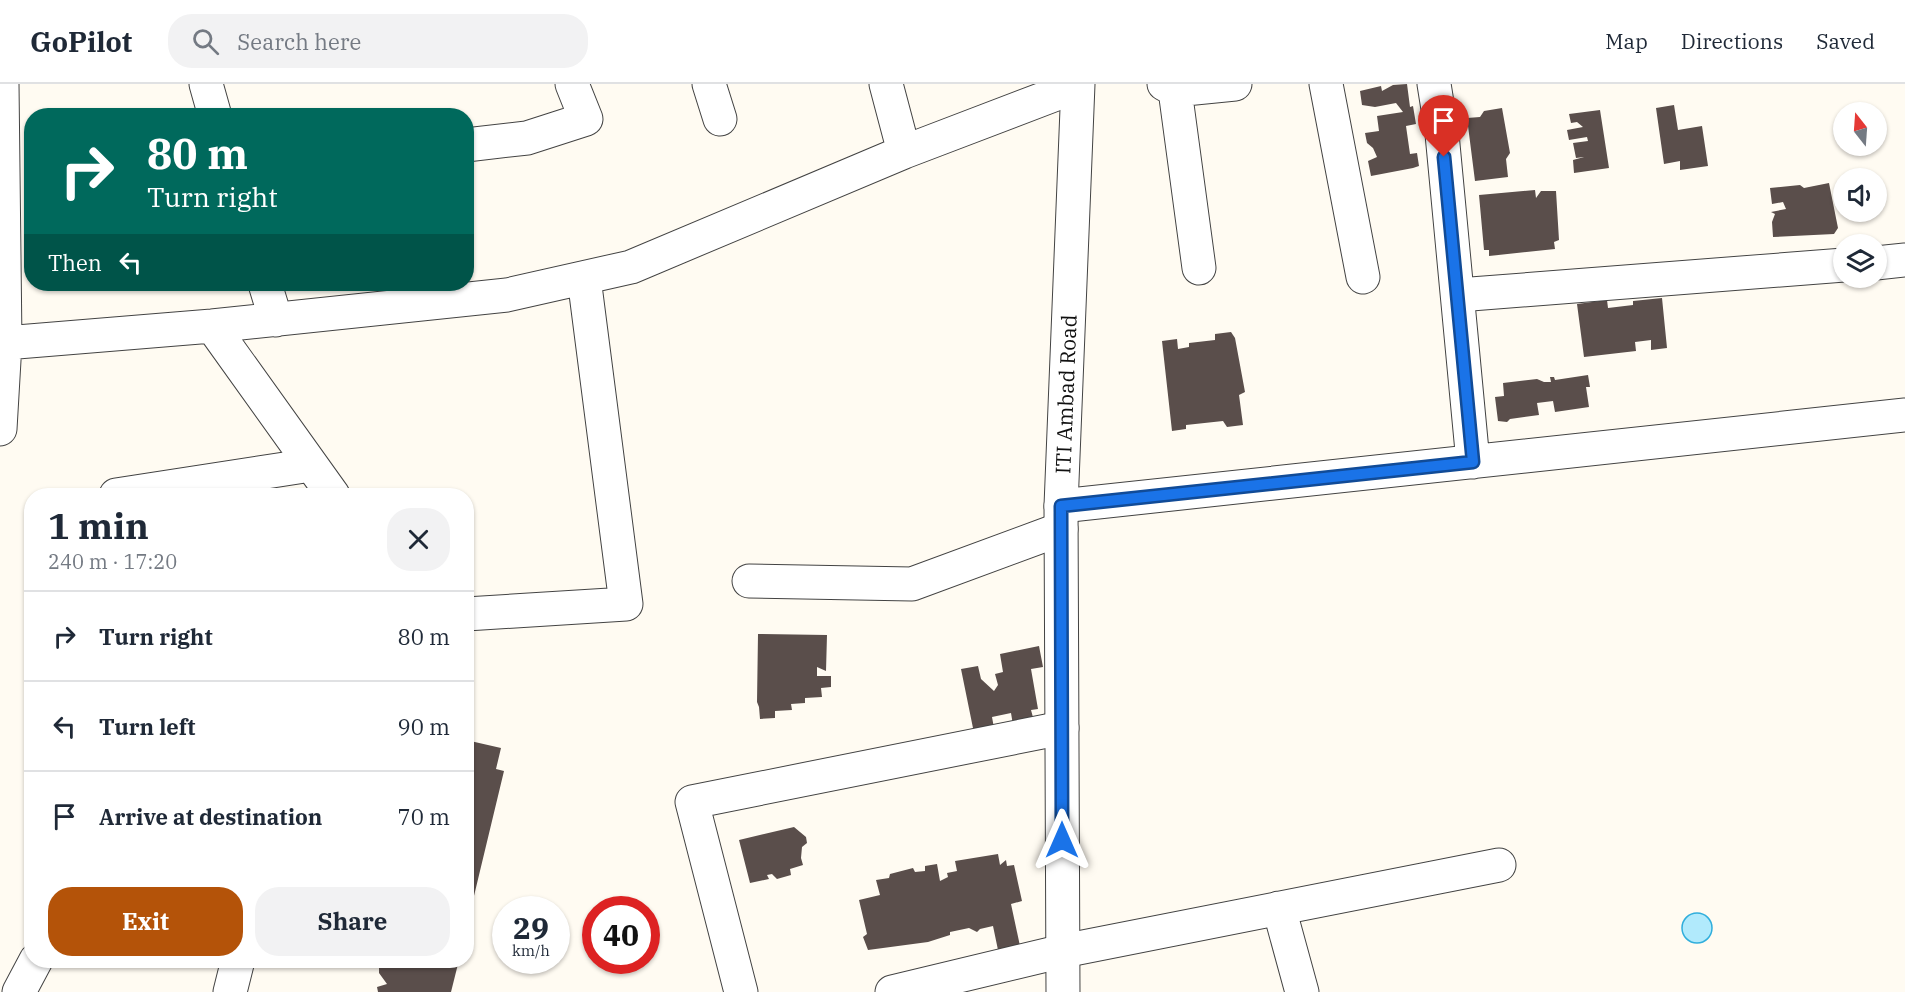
<!DOCTYPE html>
<html lang="en">
<head>
<meta charset="utf-8">
<style>
  :root { --surface:#fff; --page:#f2f2f3; --text:#1f2937; --muted:#747a83; --line:#e0e1e3; --accent:#b45309 }
  body { margin:0; font-family:"IBM Plex Serif",serif; background:var(--page); color:var(--text); height:100vh; display:flex; flex-direction:column; font-size:22px; white-space:nowrap }
  * { box-sizing:border-box; margin:0 }
  p { font-size:20px; color:var(--muted) }
  .icon { flex:none; width:33px; height:33px; fill:none; stroke:currentColor; stroke-width:2; stroke-linecap:round; stroke-linejoin:round }
  .map { position:relative; flex:1; overflow:hidden }
  .sheet { position:absolute; left:24px; top:404px; width:450px; height:480px; display:flex; flex-direction:column; background:var(--surface); border-radius:24px; box-shadow:0 2px 4px #0004 }
  .sheet>* { flex:none }
  .banner { position:absolute; left:24px; top:24px; width:450px; height:183px; border-radius:24px; box-shadow:0 2px 4px #0004; background:#00695c; color:#fff; overflow:hidden }
  .needle { width:39px; rotate:343deg }
  .tools { position:absolute; left:1833px; top:18px; display:grid; gap:12px }
  .tools a { display:grid; place-items:center; width:54px; height:54px; border-radius:50%; background:var(--surface); box-shadow:0 2px 4px #0004; font-size:30px }
  .speed { position:absolute; left:492px; top:812px; display:flex; gap:12px; font-size:30px; font-weight:700; text-align:center }
  .speed>* { display:grid; place-content:center; width:78px; height:78px; border-radius:50%; background:var(--surface); box-shadow:0 2px 4px #0004; line-height:1 }
  .speed small { font-size:15px; font-weight:400 }
  .speed .limit { border:9px solid #d22; background:#fff; color:#111 }
  .pin { position:absolute; display:grid; place-items:center; width:51px; height:51px; color:#fff; margin:-62px -26px; border-radius:50% 50% 50% 0; rotate:-45deg; box-shadow:0 0 6px #0007 }
  .pin .icon { rotate:45deg }
  .me { position:absolute; width:66px; margin:-33px; rotate:0deg; stroke-linejoin:round; filter:drop-shadow(0 0 4px #0008) }
  .turn { display:flex; align-items:center; gap:21px; height:126px; padding:0 24px; font-size:27px }
  .turn .icon { width:78px; height:78px; stroke-width:2.5 }
  .turn b { display:block; font-size:42px; line-height:51px }
  .then { display:flex; align-items:center; height:57px; padding:0 24px; background:#0003; gap:12px; font-size:22px }
  .round { display:grid; place-items:center; flex:none; width:63px; height:63px; border-radius:24px; background:var(--page) }
  .summary { display:flex; align-items:center; justify-content:space-between; height:102px; padding:0 24px }
  h1 { font-size:36px; font-weight:700; line-height:45px }
  .action { display:flex; gap:12px; margin-top:auto; padding:12px 24px }
  .action a { flex:1; height:69px; border-radius:24px; background:var(--accent); color:#fff; font-size:24px; font-weight:700; line-height:69px; text-align:center }
  .action a+a { background:var(--page); color:var(--text) }
  ul { padding:0; list-style:none }
  li { display:flex; align-items:center; gap:18px; height:90px; padding:0 24px; border-top:2px solid var(--line) }
  li div { flex:1 }
  li b { display:block; font-size:22px }
  li em { font-style:normal }
  header { display:flex; align-items:center; gap:36px; box-sizing:border-box; height:84px; padding:0 30px; background:var(--surface); border-bottom:2px solid var(--line) }
  header strong { font-size:28px }
  nav { display:flex; gap:33px; margin-inline-start:auto; font-size:21px }
  .search { width:420px; height:54px; background:var(--page); display:flex; align-items:center; gap:15px; box-sizing:border-box; padding:0 21px; border-radius:24px; color:var(--muted); font-size:22px }
  .map>svg:first-child { display:block }
</style>
</head>
<body>
<header>
<strong>GoPilot</strong>
<div class="search"><svg class="icon" aria-label="search" viewBox="0 0 24 24"><circle cx="10" cy="10" r="6"/><path d="M15 15l6 6"/></svg>Search here</div>
<nav><a>Map</a><a>Directions</a><a>Saved</a></nav>
</header>
<div class="map">
<svg width="1905" height="908" viewBox="0 0 1905 908">
  <rect width="100%" height="100%" fill="#fffbf2"/>
  <path fill="#b1eafc" stroke="#30aedc" stroke-width="1.5" d="M1682 844a15 15 0 1 1 30 0a15 15 0 1 1-30 0Z"/>
  <path fill="#5a4e4b" d="M 1407,0 L 1410,23 L 1413,22 L 1416,40 L 1406,42 L 1410,70 L 1417,69 L 1419,82 L 1413,84 L 1371,92 L 1368,77 L 1377,73 L 1373,64 L 1367,59 L 1365,49 L 1379,47 L 1377,32 L 1403,28 L 1396,19 L 1375,23 L 1362,21 L 1360,7 L 1381,2 L 1382,7 L 1393,1 Z
    M 1674,21 L 1678,46 L 1702,42 L 1708,82 L 1680,86 L 1680,77 L 1664,80 L 1656,24 Z
    M 1502,24 L 1510,69 L 1506,75 L 1508,93 L 1475,97 L 1467,34 L 1480,33 L 1484,27 Z
    M 1600,26 L 1609,84 L 1574,89 L 1573,76 L 1584,73 L 1576,74 L 1573,59 L 1588,57 L 1587,53 L 1569,56 L 1567,46 L 1583,43 L 1577,38 L 1571,39 L 1569,30 Z
    M 1829,99 L 1838,144 L 1834,150 L 1773,153 L 1772,138 L 1775,130 L 1771,128 L 1786,125 L 1783,118 L 1772,120 L 1770,104 L 1800,101 L 1804,104 Z
    M 1535,106 L 1536,114 L 1541,107 L 1556,107 L 1559,156 L 1554,158 L 1555,165 L 1489,172 L 1489,166 L 1484,166 L 1479,111 Z
    M 1662,214 L 1667,264 L 1651,266 L 1651,256 L 1635,258 L 1636,267 L 1584,273 L 1577,220 L 1607,216 L 1608,224 L 1633,221 L 1633,217 Z
    M 1231,248 L 1235,254 L 1245,308 L 1239,311 L 1243,341 L 1227,343 L 1223,337 L 1186,341 L 1186,345 L 1172,347 L 1162,257 L 1177,255 L 1178,265 L 1189,263 L 1189,259 L 1215,256 L 1215,250 Z
    M 1588,291 L 1590,303 L 1586,303 L 1589,323 L 1555,328 L 1553,317 L 1537,319 L 1539,331 L 1510,335 L 1507,338 L 1498,337 L 1495,313 L 1504,312 L 1503,299 L 1537,295 L 1544,298 L 1551,298 L 1550,293 L 1554,293 L 1555,296 Z
    M 758,550 L 827,551 L 826,587 L 817,583 L 817,592 L 831,592 L 831,603 L 821,604 L 822,613 L 805,614 L 805,619 L 791,620 L 792,626 L 775,627 L 775,634 L 760,635 L 759,623 L 757,618 Z
    M 1039,562 L 1043,583 L 1031,585 L 1038,625 L 1031,626 L 1034,637 L 1013,641 L 1011,629 L 992,633 L 994,644 L 974,649 L 961,585 L 978,582 L 981,595 L 994,607 L 998,601 L 995,590 L 1003,588 L 1000,570 Z
    M 466,656 L 501,664 L 496,685 L 504,687 L 467,841 Z
    M 794,743 L 806,753 L 807,759 L 802,763 L 801,774 L 803,781 L 790,785 L 791,791 L 777,795 L 772,790 L 767,791 L 769,795 L 750,799 L 739,756 Z
    M 998,770 L 1000,781 L 1006,776 L 1007,782 L 1014,781 L 1022,817 L 1011,820 L 1020,862 L 998,866 L 993,842 L 980,845 L 977,848 L 969,844 L 950,848 L 950,851 L 928,858 L 868,866 L 863,853 L 867,850 L 859,816 L 880,811 L 876,796 L 889,794 L 890,790 L 913,784 L 915,788 L 925,787 L 925,782 L 937,780 L 940,797 L 948,793 L 947,789 L 957,787 L 955,777 Z
    M 398,876 L 459,876 L 451,908 L 378,908 L 377,903 L 387,900 L 379,889 L 379,878 L 397,878 Z"/>
  <g fill="none" stroke-linecap="round" stroke-linejoin="round">
    <defs>
      <path id="minor" d="M 206,0 L 215,32
        M 709,0 L 720,35
        M 886,0 L 904,68
        M 1164,0 L 1175,6 L 1199,184
        M 1326,0 L 1363,193
        M 1434,0 L 1442,50 L 1473,378
        M 1175,6 L 1235,0
        M 466,61 L 527,54 L 586,35 L 572,0
        M 1876,179 L 1905,176
        M 265,200 L 276,236
        M 1458,211 L 1844,181
        M 212,242 L 333,411
        M 5,259 L 212,242 L 507,211 L 631,183 L 904,68 L 1077,2
        M 0,345 L 5,259 L 2,0
        M 116,411 L 311,381
        M 1061,422 L 1905,331
        M 749,497 L 912,500 L 1061,445
        M 466,530 L 626,520 L 584,194
        M 1279,824 L 1302,908
        M 19,908 L 36,876
        M 230,908 L 238,876
        M 741,908 L 692,718 L 1062,644
        M 892,908 L 1063,867 L 1499,781"/>
      <g id="tertiary">
        <path id="s1" d="M 1063,908 L 1061,422 L 1078,0"/>
      </g>
    </defs>
    <use href="#minor" stroke="#434343" stroke-width="35"/>
    <use href="#tertiary" stroke="#434343" stroke-width="35"/>
    <use href="#minor" stroke="#fff" stroke-width="33"/>
    <use href="#tertiary" stroke="#fff" stroke-width="33"/>
  </g>
  <g fill="none" stroke-linecap="round" stroke-linejoin="round">
    <defs>
      <path id="route" d="M 1062,756 L 1061,422 L 1473,378 L 1444,73"/>
    </defs>
    <use href="#route" stroke="#114b97" stroke-width="15"/>
    <use href="#route" stroke="#1a73e8" stroke-width="10"/>
  </g>
  <g text-anchor="middle" dominant-baseline="central" stroke-width="6" stroke-linejoin="round" paint-order="stroke">
    <g font-size="21" fill="#101010" stroke="#fff">
      <text stroke="none"><textPath href="#s1" startOffset="598">ITI Ambad Road</textPath></text>
    </g>
  </g>
</svg>
<div class="tools">
<a><svg class="needle" viewBox="-14 -14 28 28"><path d="M0-13l5 13h-10z" fill="#e53935"/><path d="M0 13l5-13h-10z" fill="#747a83"/></svg></a>
<a><svg class="icon" aria-label="sound" viewBox="0 0 24 24"><path d="M4 9h4l5-4v14l-5-4H4zM17 9q2 3 0 6"/></svg></a>
<a><svg class="icon" aria-label="layers" viewBox="0 0 24 24"><path d="M12 4l9 5-9 5-9-5zM3 14l9 5 9-5"/></svg></a>
</div>
<div class="speed"><div>29<small>km/h</small></div><div class="limit">40</div></div>
<div class="pin" style="left:1444px;top:73px;background:#d93025"><svg class="icon" aria-label="arrive" viewBox="0 0 24 24"><path d="M6 21V4h12l-3 4 3 4H6"/></svg></div>
<svg class="me" style="left:1062px;top:756px" viewBox="-20 -20 40 40"><path d="M0-17L14 15 0 8-14 15z" fill="#1a73e8" stroke="#fff" stroke-width="4"/></svg>
<div class="banner">
<div class="turn"><svg class="icon" aria-label="right" viewBox="0 0 24 24"><path d="M7 20v-9h11M14 6l5 5-5 5"/></svg><div><b>80 m</b>Turn right</div></div>
<div class="then">Then<svg class="icon" aria-label="left" viewBox="0 0 24 24"><path d="M17 20v-9H6M10 6l-5 5 5 5"/></svg></div>
</div>
<section class="sheet">
<div class="summary"><div><h1>1 min</h1><p>240 m · 17:20</p></div><a class="round"><svg class="icon" aria-label="close" viewBox="0 0 24 24"><path d="M6 6l12 12M18 6L6 18"/></svg></a></div>
<ul>
<li><svg class="icon" aria-label="right" viewBox="0 0 24 24"><path d="M7 20v-9h11M14 6l5 5-5 5"/></svg><div><b>Turn right</b></div><em>80 m</em></li>
<li><svg class="icon" aria-label="left" viewBox="0 0 24 24"><path d="M17 20v-9H6M10 6l-5 5 5 5"/></svg><div><b>Turn left</b></div><em>90 m</em></li>
<li><svg class="icon" aria-label="arrive" viewBox="0 0 24 24"><path d="M6 21V4h12l-3 4 3 4H6"/></svg><div><b>Arrive at destination</b></div><em>70 m</em></li>
</ul>
<div class="action"><a>Exit</a><a>Share</a></div>
</section>
</div>
</body>
</html>
